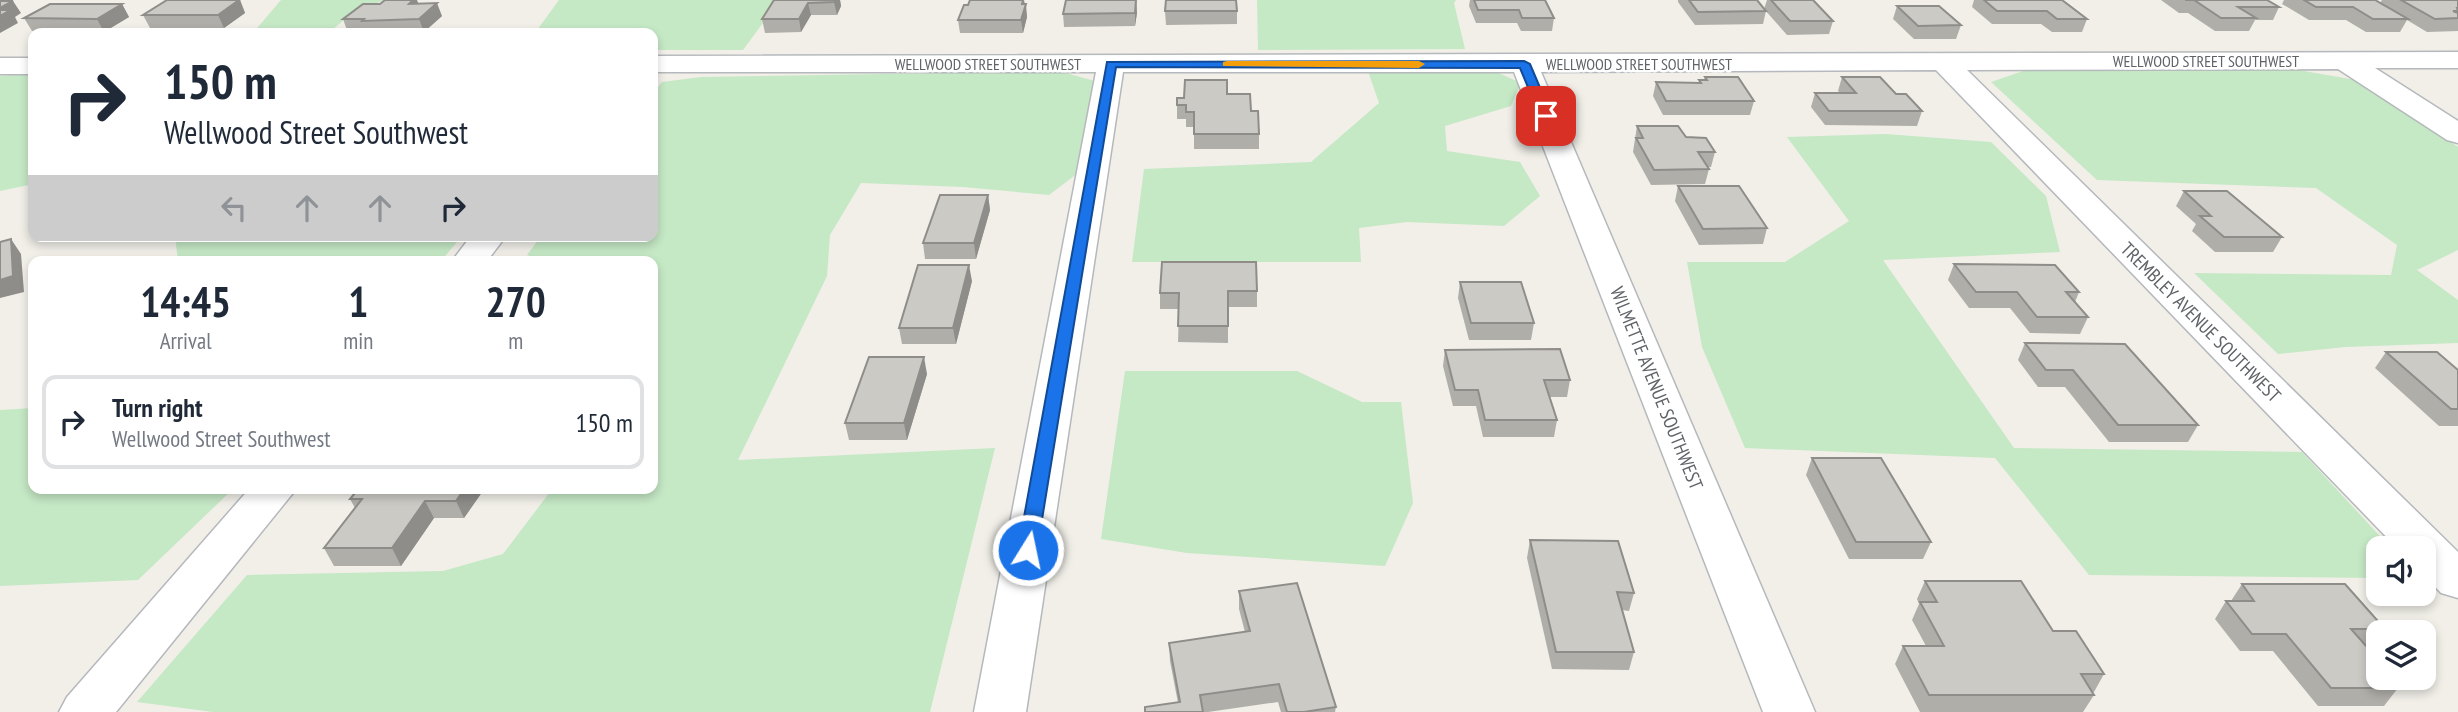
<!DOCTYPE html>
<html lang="en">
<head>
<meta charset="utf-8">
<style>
  :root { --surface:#fff; --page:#f2f2f3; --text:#1f2937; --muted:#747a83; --line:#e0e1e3 }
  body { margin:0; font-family:"PT Sans Narrow",sans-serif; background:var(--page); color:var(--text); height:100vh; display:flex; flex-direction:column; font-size:26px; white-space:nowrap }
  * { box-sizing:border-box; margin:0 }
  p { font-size:23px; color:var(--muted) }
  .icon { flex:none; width:38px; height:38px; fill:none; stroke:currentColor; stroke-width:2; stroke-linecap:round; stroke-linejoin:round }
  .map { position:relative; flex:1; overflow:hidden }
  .drawer { position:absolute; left:28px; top:256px; width:630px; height:238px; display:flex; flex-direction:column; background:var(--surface); border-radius:14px; box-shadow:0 4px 10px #0003 }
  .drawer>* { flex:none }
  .banner { position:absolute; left:28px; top:28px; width:630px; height:214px; border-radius:14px; box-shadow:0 4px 10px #0003; background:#fff; color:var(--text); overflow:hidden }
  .fabs { position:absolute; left:2366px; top:536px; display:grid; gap:14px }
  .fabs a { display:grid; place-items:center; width:70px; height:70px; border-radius:14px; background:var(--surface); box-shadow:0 4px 10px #0003; font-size:35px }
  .pin { position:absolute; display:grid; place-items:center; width:60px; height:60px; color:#fff; margin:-30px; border-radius:14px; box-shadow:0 4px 10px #0006 }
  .me { position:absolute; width:77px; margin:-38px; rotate:10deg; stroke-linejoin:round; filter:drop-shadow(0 0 5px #0008) }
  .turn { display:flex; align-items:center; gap:24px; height:147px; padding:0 21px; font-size:32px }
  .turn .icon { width:91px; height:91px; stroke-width:2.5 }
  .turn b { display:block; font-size:49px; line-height:60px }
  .lanes { display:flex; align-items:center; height:66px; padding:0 21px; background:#0003; justify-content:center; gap:35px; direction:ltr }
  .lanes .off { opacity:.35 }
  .eta { display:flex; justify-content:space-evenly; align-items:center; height:119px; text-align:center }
  .eta b { font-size:42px; font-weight:600; line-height:49px }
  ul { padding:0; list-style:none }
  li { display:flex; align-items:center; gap:21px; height:94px; margin:0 14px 10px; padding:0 7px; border:4px solid var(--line); border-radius:14px }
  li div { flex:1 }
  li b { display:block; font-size:26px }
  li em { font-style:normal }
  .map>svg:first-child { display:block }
</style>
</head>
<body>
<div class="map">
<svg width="2458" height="712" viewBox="0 0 2458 712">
  <rect width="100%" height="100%" fill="#f1efe8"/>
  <path fill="#c5e8c5" d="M 281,0 L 384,0 L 354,12 L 328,33 L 253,33 Z
    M 559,0 L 780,0 L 743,50 L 653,50 L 653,33 L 535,33 Z
    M 1257,0 L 1456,0 L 1454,3 L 1465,49 L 1258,50 Z
    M 2113,68 L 2298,70 L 2356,80 L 2390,98 L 2458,147 L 2458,250 L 2417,270 L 2458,300 L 2458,343 L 2345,347 L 2278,354 L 2194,273 L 2391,275 L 2397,245 L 2316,188 L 2097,180 L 1991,82 L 2029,69 Z
    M 1058,71 L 1095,81 L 1082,170 L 1049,195 L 963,187 L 861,183 L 830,235 L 827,276 L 738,460 L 995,448 L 930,712 L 213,712 L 137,702 L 247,575 L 443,571 L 503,554 L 553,488 L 653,488 L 653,261 L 544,261 L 527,255 L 541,236 L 653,236 L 653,93 L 662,82 L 701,77 Z
    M 1368,71 L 1494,71 L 1521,83 L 1511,106 L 1445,126 L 1447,151 L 1520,162 L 1540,196 L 1504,226 L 1407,222 L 1359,228 L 1361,262 L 1132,262 L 1144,169 L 1311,162 L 1379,103 Z
    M 33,74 L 33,184 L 0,191 L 0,76 Z
    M 1886,134 L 1991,142 L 2046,196 L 2060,252 L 1883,260 L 2014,448 L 2302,452 L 2391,548 L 2378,548 L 2378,578 L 2089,575 L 1995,458 L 1745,448 L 1702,347 L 1687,262 L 1785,262 L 1849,221 L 1787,137 Z
    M 175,236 L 462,236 L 441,261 L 178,261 Z
    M 1125,371 L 1297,371 L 1362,402 L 1401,402 L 1413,503 L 1385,566 L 1187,553 L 1101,539 Z
    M 33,408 L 33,488 L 234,488 L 138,580 L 0,586 L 0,410 Z"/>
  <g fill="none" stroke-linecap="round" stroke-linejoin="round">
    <defs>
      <path id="minor" d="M 2458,52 L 2458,68 L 2375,68 L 2458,121 L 2458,143 L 2447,140 L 2338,69 L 1967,70 L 2458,552 L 2458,598 L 2441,593 L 2424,575 L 2424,548 L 2397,548 L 1936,70 L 1541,72 L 1815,712 L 1763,712 L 1514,72 L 1123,72 L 1026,712 L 974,712 L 1096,72 L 653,72 L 653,56 Z
        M 0,58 L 33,58 L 33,74 L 0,74 Z
        M 471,236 L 506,236 L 487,261 L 452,261 Z
        M 250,488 L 297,488 L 116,712 L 59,712 L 67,697 Z"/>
    </defs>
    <use href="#minor" stroke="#b5b8bc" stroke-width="3"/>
    <use href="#minor" fill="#fff" fill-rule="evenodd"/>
  </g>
  <path fill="#afaea9" d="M 240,0 L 245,13 L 224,28 L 150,28 L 143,15 Z
    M 774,0 L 840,0 L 841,6 L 837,15 L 811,15 L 801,32 L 765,33 L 762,19 Z
    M 1024,0 L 1027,17 L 1023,33 L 960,33 L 958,20 Z
    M 1136,0 L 1137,13 L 1135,26 L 1064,27 L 1063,14 Z
    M 1470,0 L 1545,0 L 1554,18 L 1552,31 L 1521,31 L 1517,23 L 1476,23 L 1469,6 Z
    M 1678,0 L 1757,0 L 1766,11 L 1763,24 L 1695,25 L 1678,2 Z
    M 1767,0 L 1813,0 L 1833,21 L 1829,34 L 1787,35 L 1764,9 Z
    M 1974,0 L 2062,0 L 2087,19 L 2082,32 L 2052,32 L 2041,24 L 1992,24 L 1972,7 Z
    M 2161,0 L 2267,0 L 2279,7 L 2273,20 L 2255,20 L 2249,31 L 2215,31 L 2188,13 L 2179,13 Z
    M 2284,0 L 2375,0 L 2380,3 L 2382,0 L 2458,0 L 2458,31 L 2427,32 L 2407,20 L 2400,32 L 2366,32 L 2346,20 L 2309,20 L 2282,4 Z
    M 418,3 L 442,16 L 424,32 L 384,33 L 348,33 L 343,19 Z
    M 122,4 L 129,17 L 104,32 L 32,31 L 24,18 Z
    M 1897,6 L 1961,25 L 1956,39 L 1914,39 L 1893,19 Z
    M 1165,11 L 1237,11 L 1237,24 L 1166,25 Z
    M 1705,77 L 1754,101 L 1750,115 L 1663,115 L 1653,96 L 1656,82 L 1699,83 L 1699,80 L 1704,80 Z
    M 1842,77 L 1896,94 L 1922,111 L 1917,126 L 1825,125 L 1811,107 L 1815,93 L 1840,93 L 1838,91 Z
    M 1227,94 L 1259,134 L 1259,149 L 1194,149 L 1194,127 L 1186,127 L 1186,119 L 1177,119 L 1177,98 Z
    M 1637,126 L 1715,152 L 1711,167 L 1707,167 L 1709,169 L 1705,184 L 1651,185 L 1633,152 Z
    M 1678,186 L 1767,228 L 1763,244 L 1699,245 L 1675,201 Z
    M 2184,191 L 2282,237 L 2273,252 L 2215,252 L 2192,231 L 2196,224 L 2176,206 Z
    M 988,195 L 990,210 L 976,259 L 925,259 L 923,243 Z
    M 1162,262 L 1257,291 L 1257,307 L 1228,307 L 1228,343 L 1178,342 L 1179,309 L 1160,309 L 1160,293 Z
    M 1954,264 L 2079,292 L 2075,302 L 2088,317 L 2080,334 L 2030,333 L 2010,308 L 1969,308 L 1948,280 Z
    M 972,281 L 956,344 L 902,344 L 899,328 Z
    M 1460,282 L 1534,323 L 1531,340 L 1469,340 L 1458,298 Z
    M 2025,343 L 2198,425 L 2188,442 L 2109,442 L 2065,387 L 2038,387 L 2018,360 Z
    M 1445,350 L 1570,380 L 1567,397 L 1550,397 L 1557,420 L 1554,437 L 1483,437 L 1476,406 L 1453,406 L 1443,366 Z
    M 2386,352 L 2458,370 L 2458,426 L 2439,426 L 2375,368 Z
    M 927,374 L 907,440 L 849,440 L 845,423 Z
    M 1812,458 L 1931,542 L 1923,559 L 1849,559 L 1806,475 Z
    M 485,488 L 464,518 L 434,518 L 401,566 L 334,566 L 324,548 L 355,508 L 350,499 Z
    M 1530,540 L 1634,593 L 1629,611 L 1622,610 L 1634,652 L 1629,670 L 1552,669 L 1527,558 Z
    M 1925,581 L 2053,631 L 2104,674 L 2094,692 L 2092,692 L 2094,695 L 2083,712 L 1920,712 L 1895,664 L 1903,646 L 1926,646 L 1912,620 L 1919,604 L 1917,599 Z
    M 2242,584 L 2385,629 L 2383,632 L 2378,632 L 2378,637 L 2371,646 L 2378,677 L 2398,688 L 2384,706 L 2318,706 L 2273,651 L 2240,651 L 2215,619 L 2226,601 L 2231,601 Z
    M 1239,591 L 1336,707 L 1335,712 L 1281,712 L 1278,702 L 1208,712 L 1145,712 L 1178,703 L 1170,661 L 1169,643 L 1245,632 L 1239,609 Z"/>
  <path fill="#8f8d8a" d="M 240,0 L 245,13 L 224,28 L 218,15 Z
    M 413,0 L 417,0 L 421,10 L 409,4 Z
    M 836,0 L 840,0 L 841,6 L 837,15 L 834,2 Z
    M 1024,0 L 1025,8 L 1026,4 L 1027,17 L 1023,33 L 1021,20 L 1022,4 Z
    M 1136,0 L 1137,13 L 1135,26 L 1135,13 Z
    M 13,1 L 21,13 L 15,17 L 18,23 L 0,33 L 0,8 Z
    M 437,3 L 442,16 L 424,32 L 419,19 Z
    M 808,3 L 811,15 L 801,32 L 799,19 Z
    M 122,4 L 129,17 L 104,32 L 97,19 Z
    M 988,195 L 990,210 L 976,259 L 974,243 Z
    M 11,239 L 21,254 L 24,292 L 0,298 L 0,280 Z
    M 969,265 L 972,281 L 956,344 L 953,328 Z
    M 924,357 L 927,374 L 907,440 L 904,423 Z
    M 465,488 L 485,488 L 464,518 L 456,501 Z
    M 425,501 L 434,518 L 401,566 L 392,548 Z"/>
  <path fill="#cccac5" stroke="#8f8d8a" stroke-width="2" d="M 167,0 L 239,0 L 218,15 L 143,15 Z
    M 385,0 L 413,0 L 409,4 L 437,3 L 419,19 L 362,21 L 364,19 L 343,19 L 363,4 L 380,4 Z
    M 774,0 L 836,0 L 834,2 L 808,3 L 799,19 L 762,19 Z
    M 970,0 L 1023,0 L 1022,4 L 1026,4 L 1021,20 L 958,20 L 964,5 L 968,5 Z
    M 1066,0 L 1136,0 L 1135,13 L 1063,14 Z
    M 1166,0 L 1236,0 L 1237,11 L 1165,11 Z
    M 1474,0 L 1545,0 L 1554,18 L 1522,18 L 1519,10 L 1478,10 Z
    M 1689,0 L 1757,0 L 1766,11 L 1698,12 Z
    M 1771,0 L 1813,0 L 1833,21 L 1790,21 Z
    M 1984,0 L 2062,0 L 2087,19 L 2057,19 L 2047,11 L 1997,11 Z
    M 2185,0 L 2267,0 L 2279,7 L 2238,7 L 2256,18 L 2221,18 L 2194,0 Z
    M 2304,0 L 2375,0 L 2408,19 L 2373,19 L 2353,7 L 2316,7 Z
    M 2401,0 L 2458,0 L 2458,8 L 2457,8 L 2458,11 L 2453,11 L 2458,13 L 2458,18 L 2435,19 Z
    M 0,1 L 13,1 L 0,8 Z
    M 50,4 L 122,4 L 97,19 L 24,18 Z
    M 1897,6 L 1939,6 L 1961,25 L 1918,26 Z
    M 0,10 L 11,10 L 0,16 Z
    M 1705,77 L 1738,77 L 1754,101 L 1666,101 L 1656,82 L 1701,83 L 1699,80 L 1707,80 Z
    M 1842,77 L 1880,77 L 1896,94 L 1906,94 L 1922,111 L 1829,111 L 1815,93 L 1856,93 Z
    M 1185,80 L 1227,80 L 1227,94 L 1250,94 L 1251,111 L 1258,111 L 1259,134 L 1194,134 L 1194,112 L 1186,112 L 1186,105 L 1177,105 L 1177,98 L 1184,98 Z
    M 1637,126 L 1678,126 L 1686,137 L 1706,138 L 1715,152 L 1698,152 L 1709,169 L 1654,170 L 1636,138 L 1643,138 Z
    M 1678,186 L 1739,186 L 1767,228 L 1703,229 Z
    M 2184,191 L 2227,191 L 2282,237 L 2224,237 L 2200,216 L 2211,216 Z
    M 940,195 L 988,195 L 974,243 L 923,243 Z
    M 11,239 L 13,276 L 0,280 L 0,242 Z
    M 1162,262 L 1256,262 L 1257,291 L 1228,291 L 1228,326 L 1178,326 L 1179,293 L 1160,293 Z
    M 1954,264 L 2055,265 L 2079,292 L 2066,292 L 2088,317 L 2037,317 L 2017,292 L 1976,292 Z
    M 918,265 L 969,265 L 953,328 L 899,328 Z
    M 1460,282 L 1521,282 L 1534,323 L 1471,323 Z
    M 2025,343 L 2125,344 L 2198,425 L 2118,425 L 2073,370 L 2046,370 Z
    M 1560,349 L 1570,380 L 1544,380 L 1557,420 L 1485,420 L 1478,390 L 1455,390 L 1445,350 Z
    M 2386,352 L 2437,352 L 2458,370 L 2458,409 L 2451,409 Z
    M 869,357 L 924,357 L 904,423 L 845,423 Z
    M 1812,458 L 1881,458 L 1931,542 L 1856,542 Z
    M 359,488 L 465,488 L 456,501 L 425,501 L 392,548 L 324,548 L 362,499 L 350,499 Z
    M 1530,540 L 1618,541 L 1634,593 L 1617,592 L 1634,652 L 1556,652 Z
    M 1925,581 L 2021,581 L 2053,631 L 2076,631 L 2104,674 L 2081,674 L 2094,695 L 1929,695 L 1903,646 L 1944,646 L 1920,602 L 1937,602 Z
    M 1297,583 L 1336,707 L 1304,712 L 1287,712 L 1279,684 L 1200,695 L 1203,712 L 1145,712 L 1145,707 L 1180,702 L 1169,643 L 1250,631 L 1239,591 Z
    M 2242,584 L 2345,584 L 2385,629 L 2351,629 L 2367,647 L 2374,647 L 2378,651 L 2378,677 L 2388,677 L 2398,688 L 2331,688 L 2286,634 L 2252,634 L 2226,601 L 2254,601 Z"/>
  <path fill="#1a73e8" stroke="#114b97" stroke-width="2" d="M 1524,61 L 1530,64 L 1552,116 L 1550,119 L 1540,116 L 1520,68 L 1116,67 L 1037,550 L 1035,555 L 1021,555 L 1018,550 L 1107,62 Z"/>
  <path fill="#f59e0b" d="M 1227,61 L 1419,61 L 1425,64 L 1419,68 L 1223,66 L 1223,62 Z"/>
  <g text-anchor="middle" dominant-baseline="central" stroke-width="5" stroke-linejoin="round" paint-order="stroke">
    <g font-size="16" fill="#5f6368" stroke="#fff">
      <text x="2206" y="61">WELLWOOD STREET SOUTHWEST</text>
      <text x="988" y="64">WELLWOOD STREET SOUTHWEST</text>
      <text x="1639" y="64">WELLWOOD STREET SOUTHWEST</text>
    </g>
    <g font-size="19" fill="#5f6368" stroke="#fff">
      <text transform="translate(2201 322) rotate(45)">TREMBLEY AVENUE SOUTHWEST</text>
      <text transform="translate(1657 388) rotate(68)">WILMETTE AVENUE SOUTHWEST</text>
    </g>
  </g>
</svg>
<div class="fabs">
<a><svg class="icon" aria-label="sound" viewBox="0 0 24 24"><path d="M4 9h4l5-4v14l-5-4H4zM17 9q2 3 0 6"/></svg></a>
<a><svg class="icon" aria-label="layers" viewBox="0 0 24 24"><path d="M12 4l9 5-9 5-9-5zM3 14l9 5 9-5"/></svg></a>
</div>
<div class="pin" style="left:1546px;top:116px;background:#d93025"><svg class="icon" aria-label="arrive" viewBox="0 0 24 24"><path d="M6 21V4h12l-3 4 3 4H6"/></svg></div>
<svg class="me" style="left:1028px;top:550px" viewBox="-20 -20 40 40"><circle r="17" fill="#1a73e8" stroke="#fff" stroke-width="3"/><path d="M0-11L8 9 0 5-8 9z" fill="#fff"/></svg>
<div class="banner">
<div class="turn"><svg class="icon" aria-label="right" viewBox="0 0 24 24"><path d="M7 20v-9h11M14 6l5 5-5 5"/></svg><div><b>150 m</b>Wellwood Street Southwest</div></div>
<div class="lanes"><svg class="icon off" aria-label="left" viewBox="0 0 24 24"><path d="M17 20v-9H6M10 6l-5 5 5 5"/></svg><svg class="icon off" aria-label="ahead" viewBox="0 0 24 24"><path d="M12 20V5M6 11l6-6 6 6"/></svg><svg class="icon off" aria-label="ahead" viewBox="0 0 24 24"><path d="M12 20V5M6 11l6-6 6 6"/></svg><svg class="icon" aria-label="right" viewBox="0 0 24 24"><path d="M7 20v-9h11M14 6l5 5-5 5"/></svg></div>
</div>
<section class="drawer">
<div class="eta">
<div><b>14:45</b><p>Arrival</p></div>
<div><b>1</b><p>min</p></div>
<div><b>270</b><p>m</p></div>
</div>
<ul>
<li><svg class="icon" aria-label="right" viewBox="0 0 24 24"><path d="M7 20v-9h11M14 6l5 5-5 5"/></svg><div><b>Turn right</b><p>Wellwood Street Southwest</p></div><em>150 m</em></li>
</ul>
</section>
</div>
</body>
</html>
